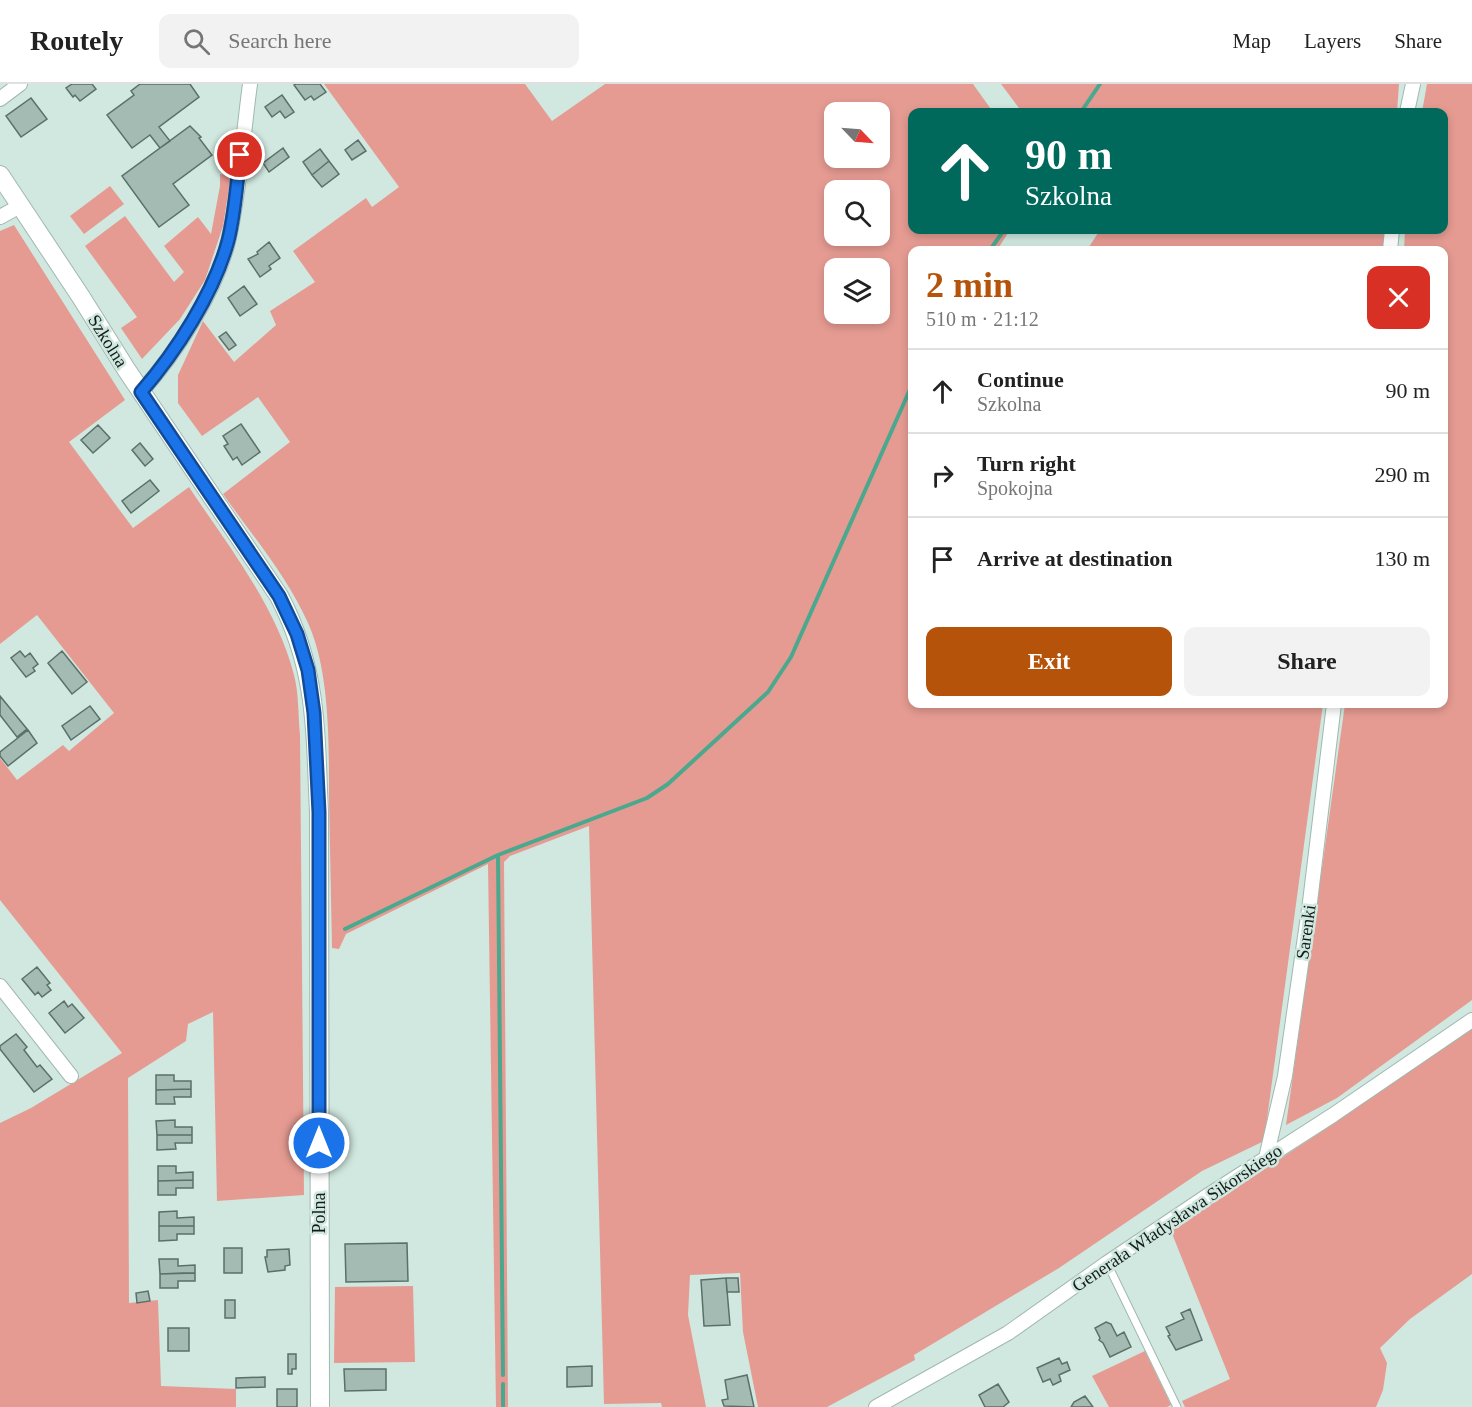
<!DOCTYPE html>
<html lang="en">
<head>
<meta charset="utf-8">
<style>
  :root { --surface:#fff; --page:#f2f2f2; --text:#222; --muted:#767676; --line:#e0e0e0; --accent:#b45309 }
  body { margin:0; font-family:"Times New Roman",serif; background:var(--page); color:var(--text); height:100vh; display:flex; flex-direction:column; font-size:22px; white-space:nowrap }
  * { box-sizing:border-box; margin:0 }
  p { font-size:20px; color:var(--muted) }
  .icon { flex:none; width:33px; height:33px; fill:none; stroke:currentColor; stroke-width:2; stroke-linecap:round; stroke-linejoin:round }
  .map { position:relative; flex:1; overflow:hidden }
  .details { position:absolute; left:908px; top:162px; width:540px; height:462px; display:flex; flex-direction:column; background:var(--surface); border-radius:12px; box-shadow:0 3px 9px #0003 }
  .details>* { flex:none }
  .hud { position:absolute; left:908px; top:24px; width:540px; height:126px; border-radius:12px; box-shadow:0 3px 9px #0003; background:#00695c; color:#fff; overflow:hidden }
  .needle { width:39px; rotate:115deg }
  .controls { position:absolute; left:824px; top:18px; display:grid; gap:12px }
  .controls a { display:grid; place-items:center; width:66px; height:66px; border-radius:12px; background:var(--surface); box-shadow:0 3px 9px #0003; font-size:30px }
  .pin { position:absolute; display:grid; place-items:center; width:51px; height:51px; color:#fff; margin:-26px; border:3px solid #fff; border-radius:50%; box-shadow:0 2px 6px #0007 }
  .me { position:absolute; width:66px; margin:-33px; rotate:0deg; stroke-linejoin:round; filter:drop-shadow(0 0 4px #0008) }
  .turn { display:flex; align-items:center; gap:21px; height:126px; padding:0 18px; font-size:27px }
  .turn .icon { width:78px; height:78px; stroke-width:2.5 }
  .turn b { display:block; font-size:42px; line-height:51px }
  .round { display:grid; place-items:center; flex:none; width:63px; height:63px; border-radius:12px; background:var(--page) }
  .overview { display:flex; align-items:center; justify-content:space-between; height:102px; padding:0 18px }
  h1 { font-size:36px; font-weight:700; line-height:45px; color:var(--accent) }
  .primary-button { display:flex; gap:12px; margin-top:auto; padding:12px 18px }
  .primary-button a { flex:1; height:69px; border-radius:12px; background:var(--accent); color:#fff; font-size:24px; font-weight:700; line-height:69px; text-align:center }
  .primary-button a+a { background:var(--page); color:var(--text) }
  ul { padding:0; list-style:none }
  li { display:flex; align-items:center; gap:18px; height:84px; padding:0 18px; border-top:2px solid var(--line) }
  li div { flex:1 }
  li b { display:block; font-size:22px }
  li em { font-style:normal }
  header { display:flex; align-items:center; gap:36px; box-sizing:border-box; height:84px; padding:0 30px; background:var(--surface); border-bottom:2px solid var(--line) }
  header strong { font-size:28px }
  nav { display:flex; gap:33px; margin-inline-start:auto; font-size:21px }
  .search { width:420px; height:54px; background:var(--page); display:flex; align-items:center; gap:15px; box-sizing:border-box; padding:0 21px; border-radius:12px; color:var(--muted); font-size:22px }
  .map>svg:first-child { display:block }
</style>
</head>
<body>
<header>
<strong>Routely</strong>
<div class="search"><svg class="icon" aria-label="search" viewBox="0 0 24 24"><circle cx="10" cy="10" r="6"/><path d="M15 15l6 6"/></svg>Search here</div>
<nav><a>Map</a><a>Layers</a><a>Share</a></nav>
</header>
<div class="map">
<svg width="1472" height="1323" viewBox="0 0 1472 1323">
  <rect width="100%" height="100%" fill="#d0e8df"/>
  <path fill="#e59b92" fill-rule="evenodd" d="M 324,0 L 525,0 L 552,37 L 605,0 L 973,0 L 993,28 L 912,28 L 912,146 L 1010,146 L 997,166 L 912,166 L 912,620 L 1323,620 L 1264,1057 L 1202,1087 L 1059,1184 L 914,1271 L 915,1276 L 827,1323 L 758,1323 L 743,1248 L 740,1189 L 690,1191 L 688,1231 L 706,1323 L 662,1323 L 661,1319 L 604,1320 L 589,742 L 510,772 L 504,778 L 508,1323 L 496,1323 L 488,780 L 346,850 L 339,865 L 332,864 C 331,814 330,764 329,714 C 329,661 330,587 308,539 C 287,492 252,451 223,410 L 290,358 L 258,313 L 202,352 L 178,319 L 178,291 L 203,237 L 234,278 L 276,241 L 270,227 L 315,198 L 293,167 L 366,114 L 372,123 L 399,103 ZM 834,28 L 879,28 L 879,74 L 834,74 ZM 834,106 L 879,106 L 879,152 L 834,152 ZM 834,184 L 879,184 L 879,230 L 834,230 Z
    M 1001,0 L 1399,0 L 1397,28 L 1022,28 Z
    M 1427,0 L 1472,0 L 1472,916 L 1337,1014 L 1286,1041 L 1345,620 L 1443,620 L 1443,166 L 1404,166 L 1405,146 L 1443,146 L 1443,28 L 1422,28 Z
    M 220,90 L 231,92 L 223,142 L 205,196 L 180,235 L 142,275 L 121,244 L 137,233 L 85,162 L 125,132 L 174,198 L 184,188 L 164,162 L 198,133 L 211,150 L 220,102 Z
    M 110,102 L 124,120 L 84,150 L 70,132 Z
    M 14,141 L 125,316 L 69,358 L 133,444 L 189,403 C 228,462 276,521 294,591 C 299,610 298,631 300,651 L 304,1111 L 217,1117 L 213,928 L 188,940 L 186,957 L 128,994 L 129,1219 L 158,1216 L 161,1302 L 236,1305 L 236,1323 L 0,1323 L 0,1039 L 31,1024 L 122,969 L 0,816 L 0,674 L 17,696 L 63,661 L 69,667 L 114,629 L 37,531 L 0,560 L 0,147 Z
    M 1096,146 L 1386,146 L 1383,166 L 1087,166 L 1098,149 Z
    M 1472,942 L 1472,1190 L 1410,1235 L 1380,1264 L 1387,1279 L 1383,1306 L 1376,1323 L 1185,1323 L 1182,1317 L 1230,1295 L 1171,1147 L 1339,1036 Z
    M 413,1202 L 415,1278 L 334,1279 L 335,1203 Z
    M 1145,1267 L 1171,1321 L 1167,1323 L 1109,1323 L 1092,1292 Z"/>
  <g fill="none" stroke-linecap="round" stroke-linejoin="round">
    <path stroke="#49a88d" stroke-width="4" d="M 1081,28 L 1100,0
      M 990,166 L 1004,146
      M 498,771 L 503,1291
      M 345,845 L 498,771 L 647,714 L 668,700 L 768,608 L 791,573 L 912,301
      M 503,1300 L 503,1323"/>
  </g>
  <path fill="#a3bbb2" stroke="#5a7069" stroke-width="1.5" d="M 72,0 L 92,0 L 96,5 L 80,17 L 75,11 L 73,13 L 66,4 Z
    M 140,0 L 190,0 L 199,13 L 159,43 L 170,57 L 160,64 L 150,51 L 132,64 L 107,31 L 134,11 L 131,7 Z
    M 296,0 L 320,0 L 326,8 L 314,16 L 311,12 L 305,16 L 294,1 Z
    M 282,11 L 294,28 L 285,34 L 280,27 L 272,33 L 265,23 Z
    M 31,14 L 47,35 L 21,53 L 6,32 Z
    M 190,42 L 201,53 L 199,54 L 212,71 L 173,100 L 189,121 L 159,143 L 122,92 Z
    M 358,56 L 366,67 L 352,76 L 345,66 Z
    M 283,64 L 289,73 L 269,88 L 263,79 Z
    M 320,65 L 329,77 L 312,91 L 303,78 Z
    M 329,77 L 339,90 L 322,103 L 312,91 Z
    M 269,158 L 280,174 L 269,182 L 271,185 L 260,193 L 248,175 L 258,170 L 257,168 Z
    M 244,202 L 257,220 L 240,232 L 228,214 Z
    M 226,248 L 236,261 L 229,266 L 219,253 Z
    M 241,340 L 260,368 L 242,381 L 237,373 L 233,376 L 224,362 L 228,360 L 223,352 Z
    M 98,341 L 110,354 L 93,369 L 81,356 Z
    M 140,359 L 153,375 L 145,382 L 132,366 Z
    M 150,396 L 159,407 L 131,429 L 122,417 Z
    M 20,567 L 25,573 L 30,569 L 38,580 L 33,584 L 35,587 L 26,593 L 11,574 Z
    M 62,567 L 87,598 L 72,610 L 48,579 Z
    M 0,612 L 27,645 L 17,653 L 0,631 Z
    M 90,622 L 100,635 L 71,656 L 62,642 Z
    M 28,646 L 37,659 L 8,682 L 0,672 L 0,668 Z
    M 37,883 L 50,899 L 47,901 L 51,906 L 42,913 L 38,908 L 35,911 L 22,895 Z
    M 64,917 L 68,923 L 72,920 L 84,934 L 65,949 L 49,929 Z
    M 16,950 L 27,963 L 24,966 L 37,983 L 40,981 L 52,995 L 34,1008 L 0,965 L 0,962 Z
    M 156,991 L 174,991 L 174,997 L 191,997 L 191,1005 L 156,1006 Z
    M 191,1005 L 191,1013 L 174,1013 L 175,1020 L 156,1020 L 156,1006 Z
    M 175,1036 L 175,1043 L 192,1043 L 192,1051 L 157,1051 L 156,1037 Z
    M 157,1051 L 192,1051 L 192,1059 L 175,1059 L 176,1065 L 157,1066 Z
    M 158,1082 L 176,1082 L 176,1089 L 193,1088 L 193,1096 L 158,1097 Z
    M 193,1096 L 193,1104 L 176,1104 L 176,1111 L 158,1111 L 158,1097 Z
    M 177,1127 L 177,1134 L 194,1133 L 194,1142 L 159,1142 L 159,1128 Z
    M 159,1142 L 194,1142 L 194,1150 L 177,1150 L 177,1156 L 159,1157 Z
    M 407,1159 L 408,1197 L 346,1198 L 345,1160 Z
    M 224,1164 L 242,1164 L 242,1189 L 224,1189 Z
    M 289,1165 L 290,1181 L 285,1182 L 285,1186 L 268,1188 L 265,1173 L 267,1173 L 267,1166 Z
    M 159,1175 L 178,1175 L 178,1182 L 195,1181 L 195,1189 L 160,1190 Z
    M 183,1189 L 195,1189 L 195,1197 L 178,1197 L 178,1204 L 160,1204 L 160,1190 Z
    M 726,1194 L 730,1241 L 704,1242 L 701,1196 Z
    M 726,1194 L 738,1194 L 739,1208 L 727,1208 Z
    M 148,1207 L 150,1217 L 137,1219 L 136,1209 Z
    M 225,1216 L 235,1216 L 235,1234 L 225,1234 Z
    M 1190,1225 L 1202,1256 L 1176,1266 L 1168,1252 L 1170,1251 L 1166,1243 L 1184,1235 L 1181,1229 Z
    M 1106,1238 L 1111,1240 L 1117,1252 L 1124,1248 L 1131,1263 L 1110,1273 L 1103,1259 L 1099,1256 L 1100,1254 L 1095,1244 Z
    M 168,1244 L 189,1244 L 189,1267 L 168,1267 Z
    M 288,1270 L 296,1270 L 296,1285 L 292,1285 L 292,1290 L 288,1290 Z
    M 1059,1274 L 1062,1280 L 1067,1278 L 1070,1286 L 1059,1291 L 1061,1297 L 1053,1301 L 1050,1295 L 1043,1298 L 1037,1284 Z
    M 592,1282 L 592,1302 L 567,1303 L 567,1283 Z
    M 344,1285 L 386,1285 L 386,1306 L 345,1307 Z
    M 747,1291 L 754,1323 L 724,1322 L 722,1316 L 728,1315 L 725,1296 Z
    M 265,1293 L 265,1303 L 236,1304 L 236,1294 Z
    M 998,1300 L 1009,1318 L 1003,1323 L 985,1323 L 979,1311 Z
    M 277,1305 L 297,1305 L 297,1323 L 277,1323 Z
    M 1085,1312 L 1093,1323 L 1071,1323 L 1074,1318 Z"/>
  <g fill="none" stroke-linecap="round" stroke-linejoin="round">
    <defs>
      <path id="service" d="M 1107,1179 L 1177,1323"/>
      <path id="minor" d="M 0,15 L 20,0
        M 1407,28 L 1413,0
        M 0,133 L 20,122
        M 1390,166 L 1392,146
        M 141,308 C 176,269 217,206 229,154 C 240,104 243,51 250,0
        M 0,902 L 71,992
        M 1266,1074 L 1285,992 L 1310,818 L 1334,620
        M 876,1323 L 1008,1249 L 1107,1179 L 1207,1112 L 1333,1031 L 1472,936"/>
      <path id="tertiary" d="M 0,91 L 81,213 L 126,285 L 279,512 C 318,586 315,647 319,728 L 320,1323"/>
    </defs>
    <use href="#service" stroke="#a0b8af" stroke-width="9"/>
    <use href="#minor" stroke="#a0b8af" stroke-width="16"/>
    <use href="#tertiary" stroke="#a0b8af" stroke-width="20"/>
    <use href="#service" stroke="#fff" stroke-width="7"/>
    <use href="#minor" stroke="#fff" stroke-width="14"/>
    <use href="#tertiary" stroke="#fff" stroke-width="18"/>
  </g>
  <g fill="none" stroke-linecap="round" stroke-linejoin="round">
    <defs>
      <path id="route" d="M 240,71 C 237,99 235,129 228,157 C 214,209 176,268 141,308 L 279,512 L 297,550 L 308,586 L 314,629 L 319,728 L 319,1059"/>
    </defs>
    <use href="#route" stroke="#114b97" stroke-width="15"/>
    <use href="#route" stroke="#1a73e8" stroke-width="10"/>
  </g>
  <g text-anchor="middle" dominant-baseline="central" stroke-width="5" stroke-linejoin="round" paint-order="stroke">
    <g font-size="18" fill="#121b18" stroke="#d0e8df">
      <text transform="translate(108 257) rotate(58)">Szkolna</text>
      <text transform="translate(1306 848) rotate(-82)">Sarenki</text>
      <text transform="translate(319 1129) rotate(-90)">Polna</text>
      <text transform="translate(1177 1134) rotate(-34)">Generała Władysława Sikorskiego</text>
    </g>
  </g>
</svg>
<div class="controls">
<a><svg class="needle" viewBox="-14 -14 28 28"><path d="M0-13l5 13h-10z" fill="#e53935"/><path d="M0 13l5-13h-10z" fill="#767676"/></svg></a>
<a><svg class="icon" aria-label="search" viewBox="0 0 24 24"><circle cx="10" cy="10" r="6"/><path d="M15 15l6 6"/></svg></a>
<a><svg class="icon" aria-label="layers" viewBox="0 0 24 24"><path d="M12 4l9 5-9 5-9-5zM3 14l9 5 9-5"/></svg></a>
</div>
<div class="pin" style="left:240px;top:71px;background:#d93025"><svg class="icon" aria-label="arrive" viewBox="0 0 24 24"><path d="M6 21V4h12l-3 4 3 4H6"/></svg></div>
<svg class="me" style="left:319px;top:1059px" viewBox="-20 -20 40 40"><circle r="17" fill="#1a73e8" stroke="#fff" stroke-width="3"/><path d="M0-11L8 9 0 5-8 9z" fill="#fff"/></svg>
<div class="hud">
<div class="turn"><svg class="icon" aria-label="ahead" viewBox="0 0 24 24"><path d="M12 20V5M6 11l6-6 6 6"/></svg><div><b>90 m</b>Szkolna</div></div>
</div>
<section class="details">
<div class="overview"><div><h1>2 min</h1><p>510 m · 21:12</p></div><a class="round" style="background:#d93025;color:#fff"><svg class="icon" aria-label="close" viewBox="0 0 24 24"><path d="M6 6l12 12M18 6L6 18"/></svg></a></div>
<ul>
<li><svg class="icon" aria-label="ahead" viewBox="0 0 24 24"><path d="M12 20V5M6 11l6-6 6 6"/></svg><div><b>Continue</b><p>Szkolna</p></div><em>90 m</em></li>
<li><svg class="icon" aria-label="right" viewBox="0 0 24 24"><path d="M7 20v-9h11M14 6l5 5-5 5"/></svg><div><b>Turn right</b><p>Spokojna</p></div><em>290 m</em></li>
<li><svg class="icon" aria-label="arrive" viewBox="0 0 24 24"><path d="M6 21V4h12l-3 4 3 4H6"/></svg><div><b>Arrive at destination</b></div><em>130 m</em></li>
</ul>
<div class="primary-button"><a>Exit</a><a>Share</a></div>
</section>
</div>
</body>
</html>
